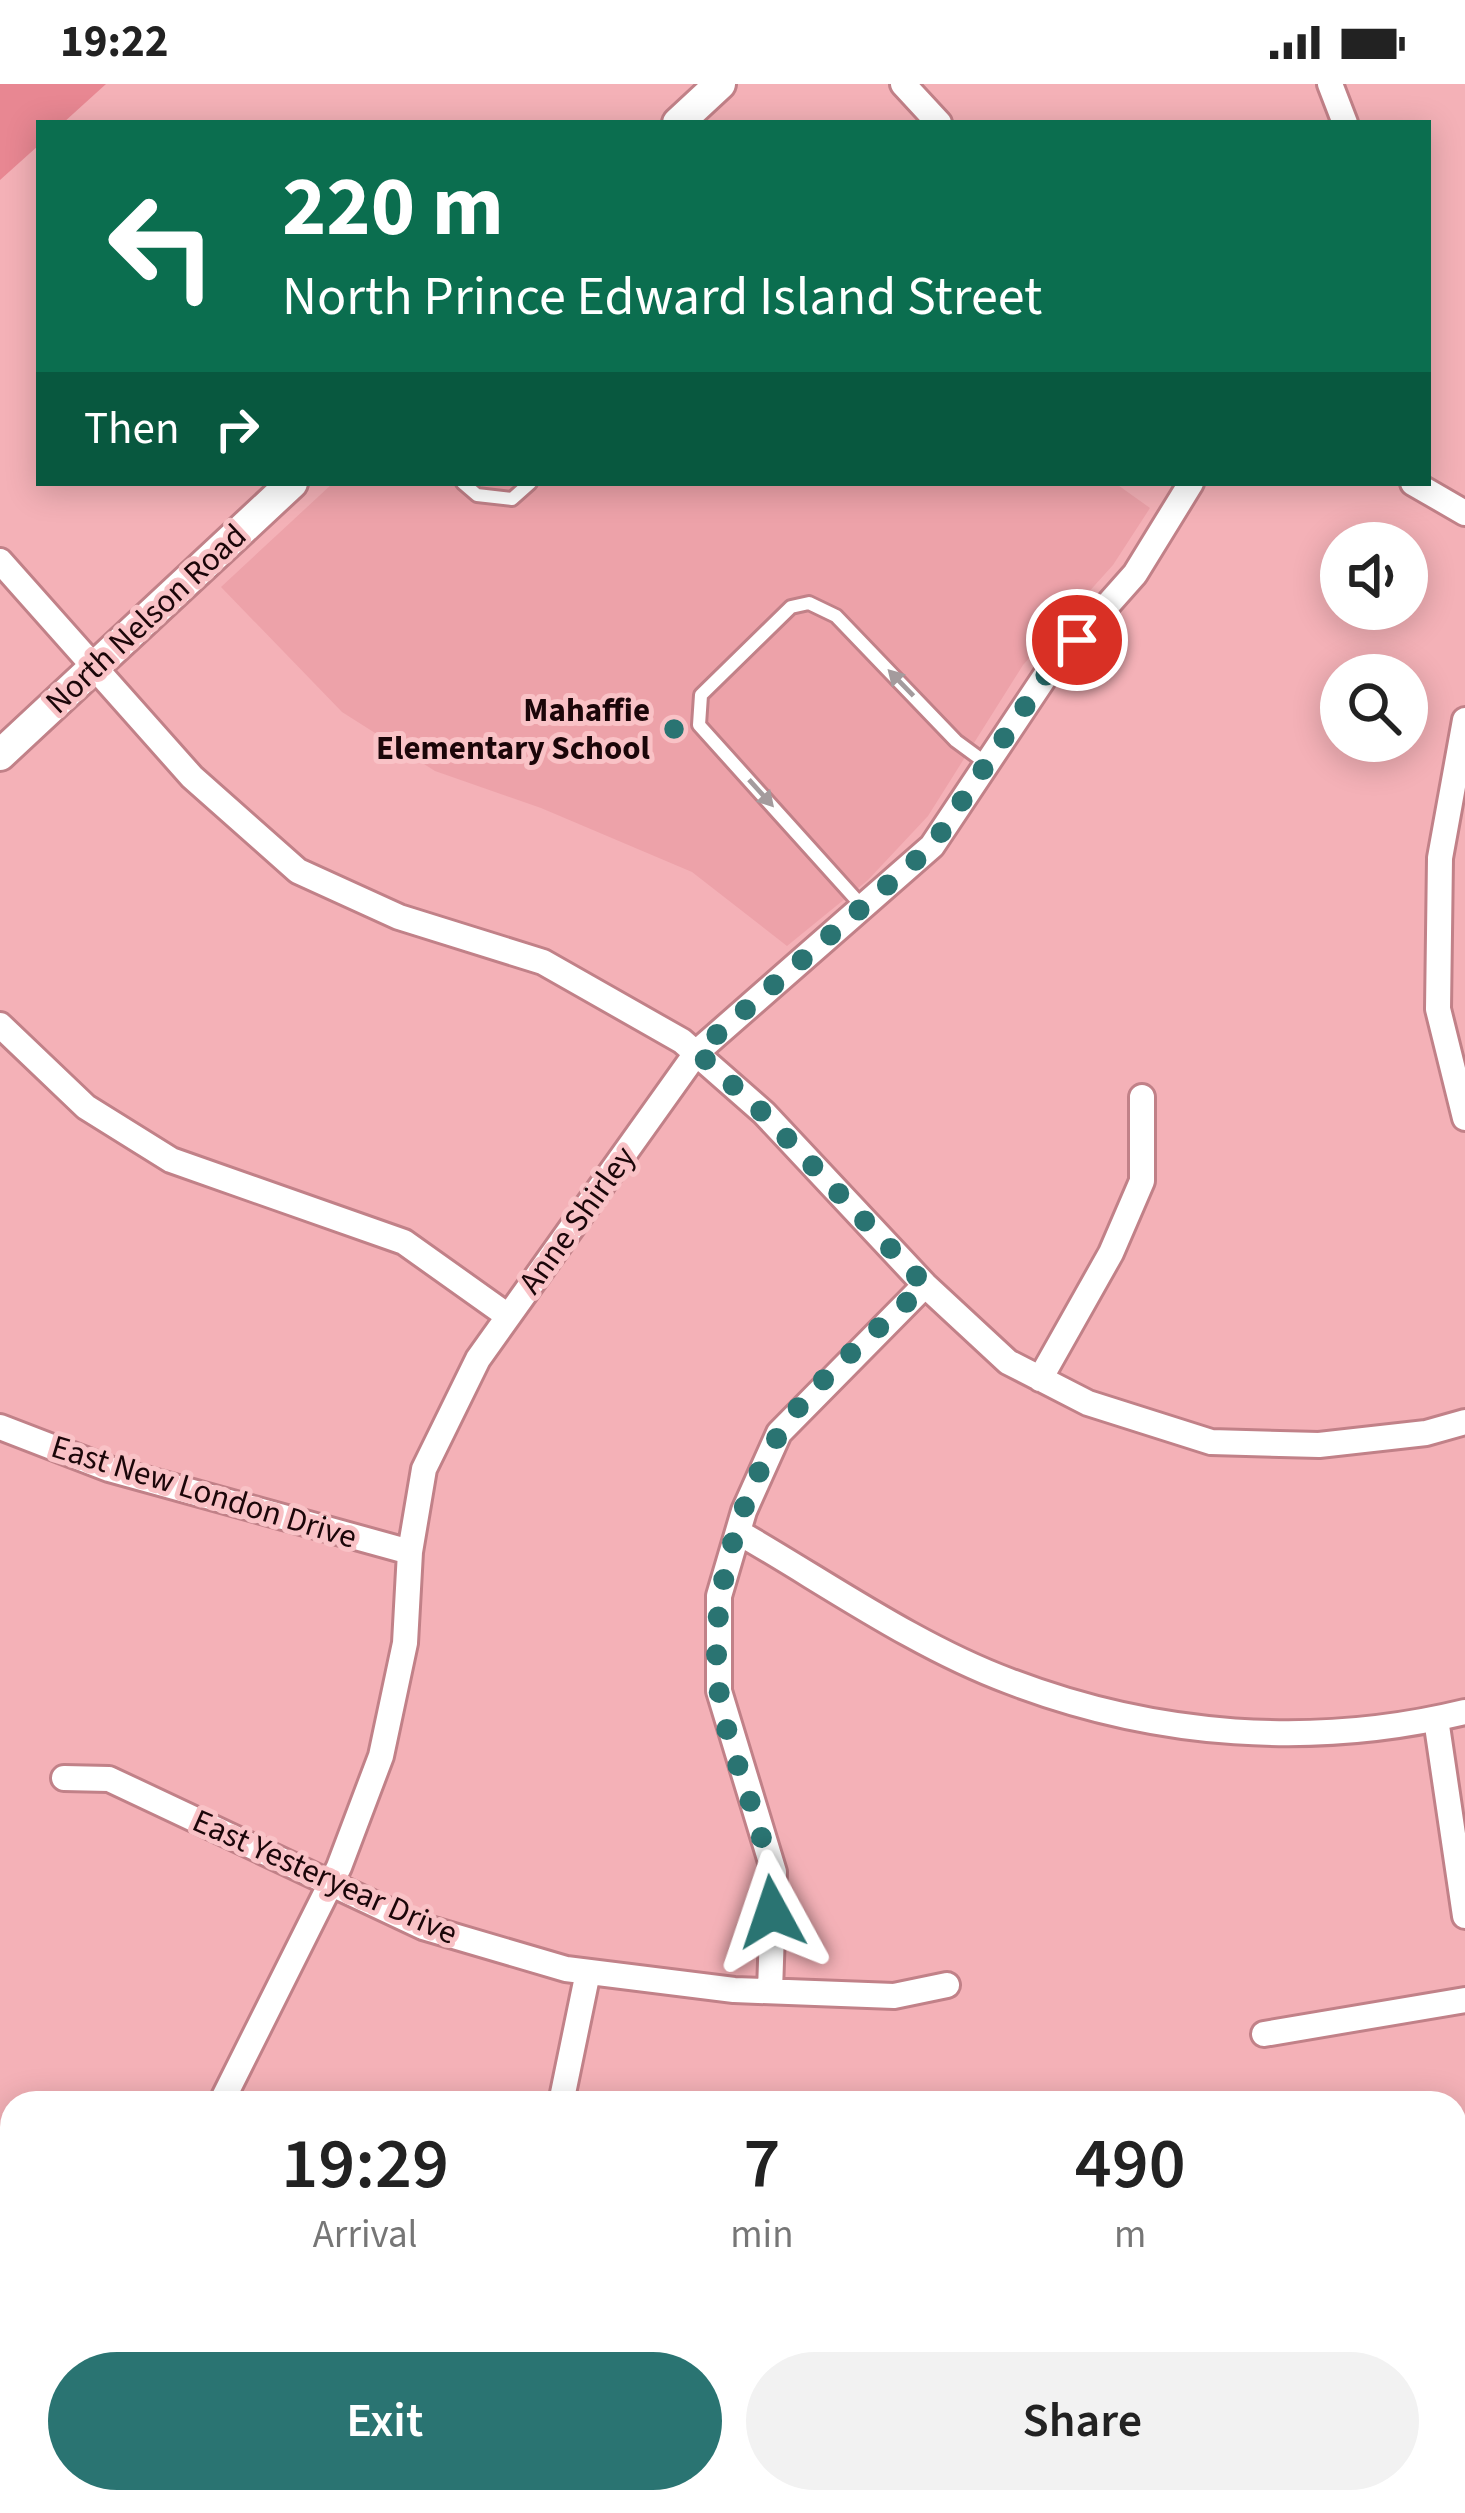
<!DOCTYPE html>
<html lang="en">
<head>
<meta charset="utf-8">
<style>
  :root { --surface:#fff; --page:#f2f2f2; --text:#222; --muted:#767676; --accent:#2a7472 }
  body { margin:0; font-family:"Source Sans 3",sans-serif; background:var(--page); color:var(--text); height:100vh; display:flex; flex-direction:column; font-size:45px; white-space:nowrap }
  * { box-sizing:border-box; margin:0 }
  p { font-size:39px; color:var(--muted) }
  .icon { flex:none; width:66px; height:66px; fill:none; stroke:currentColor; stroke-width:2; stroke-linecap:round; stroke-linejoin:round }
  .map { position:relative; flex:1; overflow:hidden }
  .details { position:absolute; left:0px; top:2007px; width:1467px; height:423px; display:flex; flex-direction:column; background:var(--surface); border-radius:36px 36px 0 0; box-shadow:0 6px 30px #0003 }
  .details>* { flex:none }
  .hud { position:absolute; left:36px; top:36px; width:1395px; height:366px; border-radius:0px; box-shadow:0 6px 30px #0003; background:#0b6e4f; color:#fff; overflow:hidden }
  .fabs { position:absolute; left:1320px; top:438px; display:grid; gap:24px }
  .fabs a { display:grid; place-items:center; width:108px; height:108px; border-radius:50%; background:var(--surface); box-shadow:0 6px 30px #0003; font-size:60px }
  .pin { position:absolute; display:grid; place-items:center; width:102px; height:102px; color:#fff; margin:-51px; border:6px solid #fff; border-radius:50%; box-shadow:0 3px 12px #0007 }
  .me { position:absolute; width:132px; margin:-66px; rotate:355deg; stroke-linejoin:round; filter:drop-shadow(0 0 9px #0008) }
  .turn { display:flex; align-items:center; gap:42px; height:252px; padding:0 48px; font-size:54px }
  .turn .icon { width:156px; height:156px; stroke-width:2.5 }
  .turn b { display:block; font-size:84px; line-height:102px }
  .then { display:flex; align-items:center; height:114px; padding:0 48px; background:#0003; gap:24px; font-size:45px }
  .eta { display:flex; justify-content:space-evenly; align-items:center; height:204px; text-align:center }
  .eta b { font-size:72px; font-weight:600; line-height:84px }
  .button { display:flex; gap:24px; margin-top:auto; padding:24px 48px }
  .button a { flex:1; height:138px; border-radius:72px; background:var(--accent); color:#fff; font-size:48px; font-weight:600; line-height:138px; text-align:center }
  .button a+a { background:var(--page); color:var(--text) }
  .status { display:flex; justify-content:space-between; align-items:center; height:84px; padding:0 60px; background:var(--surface); direction:ltr }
  .status svg { height:33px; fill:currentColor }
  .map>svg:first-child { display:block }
</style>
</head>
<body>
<div class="status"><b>19:22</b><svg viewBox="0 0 49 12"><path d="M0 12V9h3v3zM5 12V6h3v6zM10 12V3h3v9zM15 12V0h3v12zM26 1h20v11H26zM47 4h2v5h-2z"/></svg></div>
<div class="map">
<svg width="1465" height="2429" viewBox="0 0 1465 2429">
  <rect width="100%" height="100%" fill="#f4b1b7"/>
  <path fill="#eda2a9" d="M 333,399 L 1115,399 L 1150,424 L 1113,481 L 1023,581 L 928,732 L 868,796 L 787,862 L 692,788 L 541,724 L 435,687 L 342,628 L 221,503 Z"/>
  <path fill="#e88792" d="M 0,0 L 106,0 L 63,39 L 39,39 L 39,61 L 0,96 Z"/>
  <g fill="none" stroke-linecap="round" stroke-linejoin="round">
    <defs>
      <path id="service" d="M 463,399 L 477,411 L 512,415 L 530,399
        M 862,822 L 699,641 L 701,611 L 791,523 L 809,519 L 836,532 L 956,657 L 986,679"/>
      <path id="minor" d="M 903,0 L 939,39
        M 1330,0 L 1345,39
        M 1413,399 L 1465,429
        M 0,477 L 192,693 L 298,787 L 399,833 L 543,878 L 682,957 L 764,1029 L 925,1201 L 1008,1278 L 1088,1319 L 1211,1358 L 1319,1361 L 1426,1349 L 1465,1338
        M 1465,636 L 1440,774 L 1438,925 L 1465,1034
        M 0,941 L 86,1023 L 171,1076 L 404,1158 L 508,1232
        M 1040,1295 L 1111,1169 L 1142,1097 L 1142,1013
        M 0,1343 L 109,1385 L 410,1468
        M 738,1448 C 825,1498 915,1562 1009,1597 C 1155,1653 1313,1665 1465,1628
        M 1436,1635 L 1465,1832
        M 64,1694 L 109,1695 L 423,1843 L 566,1885 L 734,1906 L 894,1912 L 947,1901
        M 770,1907 L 774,1788 L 719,1607 L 719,1512 L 744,1427 L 779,1349 L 925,1201
        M 1264,1950 L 1465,1916
        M 221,2019 L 339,1783 L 381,1672 L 405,1559 L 410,1468 L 424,1385 L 478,1275 L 697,968 L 932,762 L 1048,588 L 1135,490 L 1191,399
        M 561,2019 L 588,1888
        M 1455,2281 L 1465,2228
        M 1436,2418 L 1437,2429
        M 275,2429 L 288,2418
        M 746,2429 L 754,2418
        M 1129,2429 L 1132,2418"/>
      <path id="tertiary" d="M 678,39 L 720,0
        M 0,671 L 292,399"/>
      <path id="secondary" d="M 0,2202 L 12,2215
        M 202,2418 L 213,2429"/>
    </defs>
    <use href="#service" stroke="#c18188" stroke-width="18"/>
    <use href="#minor" stroke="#c18188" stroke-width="30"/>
    <use href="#tertiary" stroke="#c18188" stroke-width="36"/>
    <use href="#secondary" stroke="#c18188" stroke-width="39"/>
    <use href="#service" stroke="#fff" stroke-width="12"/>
    <use href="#minor" stroke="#fff" stroke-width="24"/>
    <use href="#tertiary" stroke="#fff" stroke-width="30"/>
    <use href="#secondary" stroke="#fff" stroke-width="33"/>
  </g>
  <defs><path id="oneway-solid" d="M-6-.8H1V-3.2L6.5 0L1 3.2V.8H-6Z" transform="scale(3)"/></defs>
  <g fill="#a49b9d">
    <use href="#oneway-solid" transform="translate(901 599) rotate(-134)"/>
    <use href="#oneway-solid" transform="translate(761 709) rotate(48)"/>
  </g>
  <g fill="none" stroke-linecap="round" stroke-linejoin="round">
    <path stroke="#2a7472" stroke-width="21" stroke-dasharray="0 37.8" d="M 772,1828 C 774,1751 729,1683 719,1607 C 708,1522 735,1425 778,1352 C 806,1303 883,1242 925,1201 L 764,1030 L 697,968 L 932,762 L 1048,588 L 1077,556"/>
  </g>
  <circle fill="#2a7472" stroke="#f9c2c6" stroke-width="4.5" cx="674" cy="645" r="12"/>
  <g text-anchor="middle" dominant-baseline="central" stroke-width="10" stroke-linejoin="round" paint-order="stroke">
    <g font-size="33" fill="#1b0609" stroke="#f9c2c6">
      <text transform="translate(146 535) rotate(-43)">North Nelson Road</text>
      <text transform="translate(577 1136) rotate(-54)">Anne Shirley</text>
      <text transform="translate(204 1408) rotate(17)">East New London Drive</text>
      <text transform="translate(325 1793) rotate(24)">East Yesteryear Drive</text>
    </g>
    <g font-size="33" font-weight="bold" fill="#1b0609" stroke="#f9c2c6" text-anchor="end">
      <text x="650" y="626">Mahaffie<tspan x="650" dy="38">Elementary School</tspan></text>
    </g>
  </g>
</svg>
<div class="fabs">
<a><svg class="icon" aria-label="sound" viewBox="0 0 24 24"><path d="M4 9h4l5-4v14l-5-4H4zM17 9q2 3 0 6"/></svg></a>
<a><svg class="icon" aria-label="search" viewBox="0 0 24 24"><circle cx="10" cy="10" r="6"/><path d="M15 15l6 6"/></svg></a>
</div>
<div class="pin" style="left:1077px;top:556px;background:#d93025"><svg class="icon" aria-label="arrive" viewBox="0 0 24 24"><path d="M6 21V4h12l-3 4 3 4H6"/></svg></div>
<svg class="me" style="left:772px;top:1828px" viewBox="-20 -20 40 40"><path d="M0-17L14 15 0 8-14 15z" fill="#2a7472" stroke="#fff" stroke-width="4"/></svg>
<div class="hud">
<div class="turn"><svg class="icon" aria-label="left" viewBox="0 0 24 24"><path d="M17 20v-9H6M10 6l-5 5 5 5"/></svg><div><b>220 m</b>North Prince Edward Island Street</div></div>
<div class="then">Then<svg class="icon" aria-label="right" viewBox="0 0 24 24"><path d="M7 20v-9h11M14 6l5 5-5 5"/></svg></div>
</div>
<section class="details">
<div class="eta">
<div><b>19:29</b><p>Arrival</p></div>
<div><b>7</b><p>min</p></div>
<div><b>490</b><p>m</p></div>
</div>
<div class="button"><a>Exit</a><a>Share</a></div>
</section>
</div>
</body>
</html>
